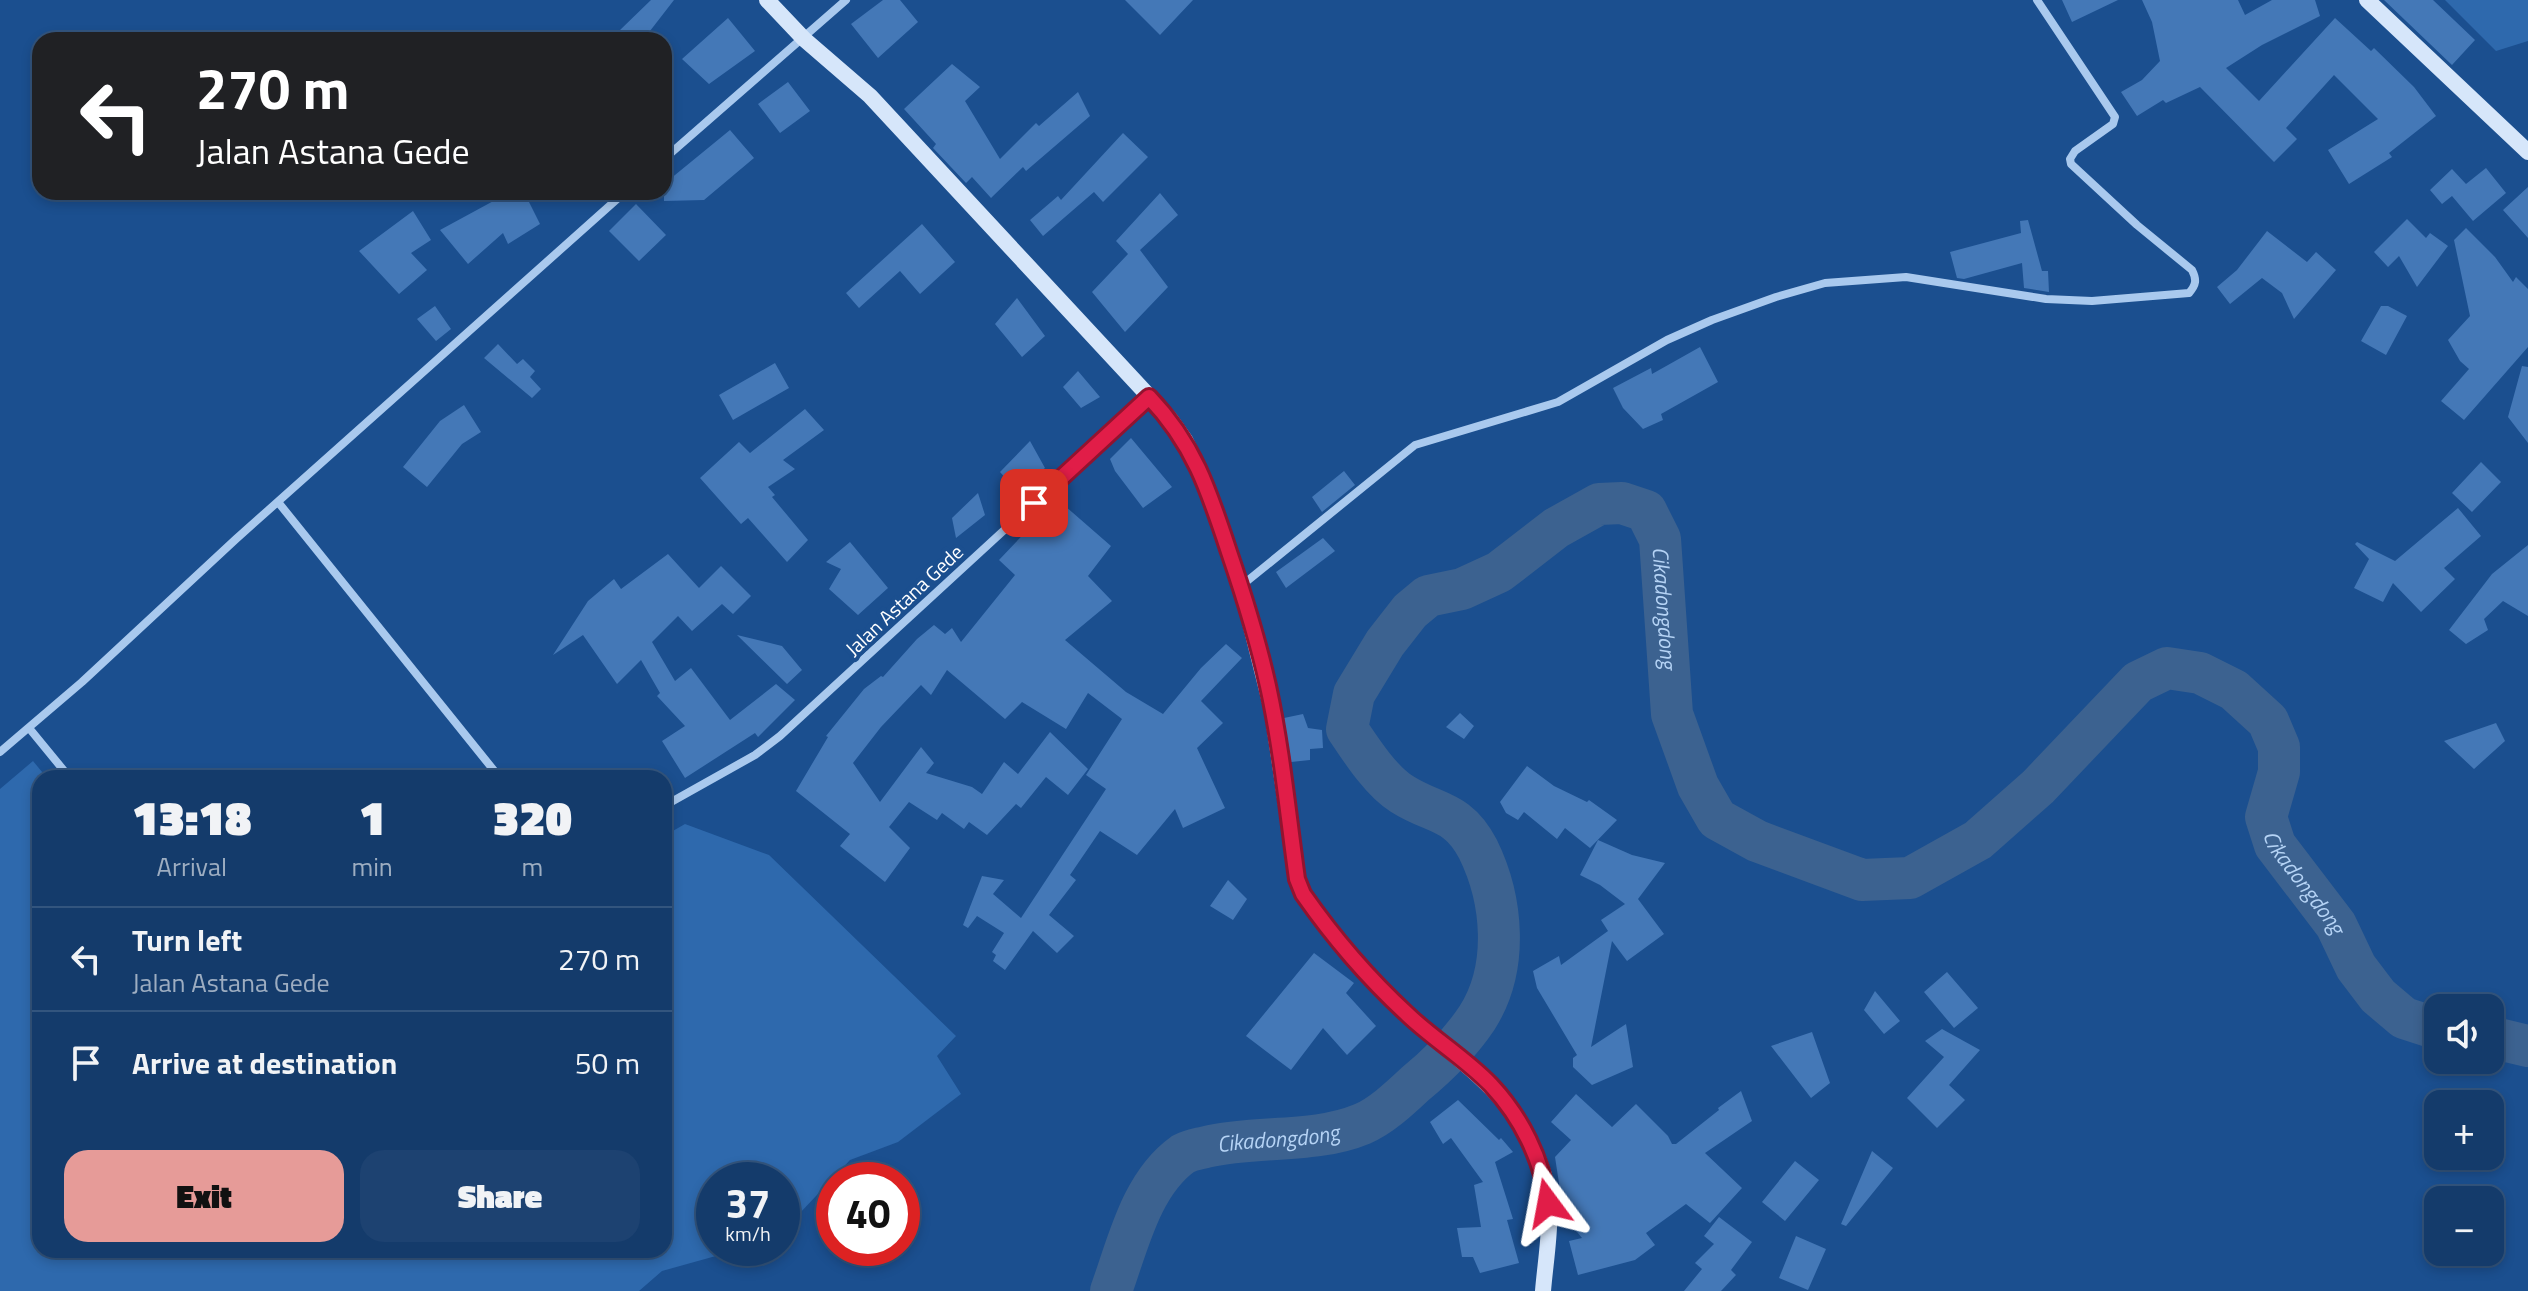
<!DOCTYPE html>
<html lang="en">
<head>
<meta charset="utf-8">
<style>
  :root { --surface:#143b6b; --page:#1d4271; --text:#f1f3f6; --muted:#9dadc1; --line:#33557e; --accent:#e69b98 }
  body { margin:0; font-family:"Titillium Web",sans-serif; background:var(--page); color:var(--text); height:100vh; display:flex; flex-direction:column; font-size:30px; white-space:nowrap }
  * { box-sizing:border-box; margin:0 }
  p { font-size:26px; color:var(--muted) }
  .icon { flex:none; width:44px; height:44px; fill:none; stroke:currentColor; stroke-width:2; stroke-linecap:round; stroke-linejoin:round }
  .map { position:relative; flex:1; overflow:hidden }
  .sheet { position:absolute; left:32px; top:770px; width:640px; height:488px; display:flex; flex-direction:column; background:var(--surface); border-radius:24px; box-shadow:0 4px 12px #0003,0 0 0 2px var(--line) }
  .sheet>* { flex:none }
  .banner { position:absolute; left:32px; top:32px; width:640px; height:168px; border-radius:24px; box-shadow:0 4px 12px #0003,0 0 0 2px var(--line); background:#202124; color:#fff; overflow:hidden }
  .fabs { position:absolute; left:2424px; top:994px; display:grid; gap:16px }
  .fabs a { display:grid; place-items:center; width:80px; height:80px; border-radius:16px; background:var(--surface); box-shadow:0 4px 12px #0003,0 0 0 2px var(--line); font-size:40px }
  .speed { position:absolute; left:696px; top:1162px; display:flex; gap:16px; font-size:40px; font-weight:700; text-align:center }
  .speed>* { display:grid; place-content:center; width:104px; height:104px; border-radius:50%; background:var(--surface); box-shadow:0 4px 12px #0003,0 0 0 2px var(--line); line-height:1 }
  .speed small { font-size:20px; font-weight:400 }
  .speed .limit { border:12px solid #d22; background:#fff; color:#111 }
  .pin { position:absolute; display:grid; place-items:center; width:68px; height:68px; color:#fff; margin:-34px; border-radius:16px; box-shadow:0 4px 12px #0006 }
  .me { position:absolute; width:88px; margin:-44px; rotate:347deg; stroke-linejoin:round; filter:drop-shadow(0 0 6px #0008) }
  .turn { display:flex; align-items:center; gap:28px; height:168px; padding:0 32px; font-size:36px }
  .turn .icon { width:104px; height:104px; stroke-width:2.5 }
  .turn b { display:block; font-size:56px; line-height:68px }
  .eta { display:flex; justify-content:space-evenly; align-items:center; height:136px; text-align:center }
  .eta b { font-size:48px; font-weight:800; line-height:56px }
  .cta { display:flex; gap:16px; margin-top:auto; padding:16px 32px }
  .cta a { flex:1; height:92px; border-radius:24px; background:var(--accent); color:#111; font-size:32px; font-weight:800; line-height:92px; text-align:center }
  .cta a+a { background:var(--page); color:var(--text) }
  ul { padding:0; list-style:none }
  li { display:flex; align-items:center; gap:24px; height:104px; padding:0 32px; border-top:2px solid var(--line) }
  li div { flex:1 }
  li b { display:block; font-size:30px }
  li em { font-style:normal }
  .map>svg:first-child { display:block }
</style>
</head>
<body>
<div class="map">
<svg width="2528" height="1291" viewBox="0 0 2528 1291">
  <rect width="100%" height="100%" fill="#1b4f8f"/>
  <path fill="#2e69ad" d="M 2445,0 L 2528,0 L 2528,41 L 2496,51 Z
    M 33,761 L 47,778 L 40,778 L 40,1250 L 664,1250 L 664,836 L 685,824 L 769,855 L 956,1036 L 937,1056 L 961,1094 L 898,1142 L 850,1160 L 782,1232 L 782,1180 L 714,1180 L 714,1248 L 767,1248 L 757,1259 L 723,1254 L 662,1271 L 639,1291 L 0,1291 L 0,789 Z"/>
  <g fill="none" stroke-linecap="round" stroke-linejoin="round">
    <g stroke="#3c6290" stroke-width="42">
      <path d="M 2490,1037 L 2528,1046"/>
      <path id="s1" d="M 1111,1291 C 1128,1244 1141,1184 1183,1154 C 1190,1150 1198,1149 1206,1147 C 1256,1135 1314,1144 1362,1124 C 1381,1116 1400,1098 1415,1084 C 1438,1065 1461,1042 1477,1018 C 1509,968 1503,900 1478,849 C 1457,809 1435,815 1402,794 C 1381,781 1361,750 1347,729 L 1354,694 L 1385,643 L 1410,611 L 1428,596 L 1462,589 L 1499,572 L 1556,528 L 1599,504 L 1622,503 L 1646,511 L 1660,539 L 1672,714 L 1698,786 L 1717,819 L 1757,841 L 1862,880 L 1910,878 L 1978,840 L 2038,787 L 2138,682 L 2167,668 L 2200,673 L 2234,690 L 2268,721 L 2279,747 L 2279,772 L 2266,817 L 2275,845 L 2336,925 L 2356,967 L 2378,996 L 2404,1018 L 2438,1029"/>
    </g>
  </g>
  <path fill="#4478b7" d="M 651,0 L 674,0 L 643,40 L 629,40 L 620,30 Z
    M 883,0 L 900,0 L 918,22 L 878,58 L 851,24 Z
    M 1125,0 L 1193,0 L 1160,35 Z
    M 2062,0 L 2118,0 L 2072,22 Z
    M 2142,0 L 2238,0 L 2245,15 L 2272,0 L 2315,0 L 2320,16 L 2262,45 L 2226,68 L 2259,101 L 2335,18 L 2371,51 L 2374,48 L 2414,87 L 2436,116 L 2389,153 L 2392,157 L 2349,184 L 2328,150 L 2378,119 L 2334,75 L 2286,128 L 2297,139 L 2274,162 L 2200,87 L 2166,103 L 2163,100 L 2137,116 L 2121,92 L 2142,80 L 2160,61 L 2152,22 Z
    M 2384,0 L 2433,0 L 2475,40 L 2452,65 Z
    M 728,18 L 755,51 L 709,84 L 682,59 Z
    M 952,64 L 980,87 L 965,101 L 1000,159 L 1036,123 L 1039,126 L 1078,92 L 1090,116 L 1026,171 L 1023,167 L 991,198 L 972,177 L 966,183 L 933,148 L 936,144 L 904,109 Z
    M 788,82 L 810,111 L 780,133 L 758,104 Z
    M 730,130 L 754,158 L 704,200 L 664,201 L 664,184 Z
    M 1123,133 L 1148,157 L 1103,202 L 1094,192 L 1043,236 L 1030,220 L 1058,196 L 1061,200 Z
    M 2486,168 L 2506,193 L 2473,221 L 2452,196 L 2442,204 L 2430,190 L 2452,169 L 2466,184 Z
    M 2528,187 L 2528,238 L 2503,210 Z
    M 510,192 L 524,192 L 540,224 L 508,244 L 503,233 L 468,264 L 440,230 Z
    M 1160,193 L 1178,215 L 1140,250 L 1168,287 L 1125,332 L 1092,292 L 1128,254 L 1116,241 Z
    M 636,204 L 666,235 L 639,261 L 609,231 Z
    M 413,211 L 431,240 L 411,253 L 427,270 L 399,294 L 359,251 Z
    M 2407,219 L 2426,238 L 2430,233 L 2448,246 L 2417,287 L 2399,256 L 2388,267 L 2374,252 Z
    M 2028,220 L 2042,271 L 2048,271 L 2049,292 L 2024,288 L 2022,263 L 1964,279 L 1957,278 L 1950,252 L 2021,233 L 2020,221 Z
    M 922,224 L 955,262 L 920,294 L 900,271 L 859,308 L 846,293 Z
    M 2466,228 L 2495,257 L 2513,282 L 2516,277 L 2528,289 L 2528,347 L 2464,420 L 2441,401 L 2469,369 L 2460,361 L 2448,340 L 2470,316 L 2454,240 Z
    M 2267,231 L 2307,262 L 2316,252 L 2336,270 L 2294,319 L 2282,293 L 2262,278 L 2230,304 L 2217,287 L 2237,270 Z
    M 1017,298 L 1045,336 L 1022,357 L 995,324 Z
    M 435,306 L 451,329 L 436,341 L 417,319 Z
    M 2381,306 L 2388,306 L 2407,316 L 2386,355 L 2361,341 Z
    M 498,344 L 517,364 L 523,359 L 535,371 L 530,377 L 541,389 L 532,398 L 484,358 Z
    M 1700,347 L 1718,382 L 1661,414 L 1663,420 L 1643,429 L 1623,408 L 1613,388 L 1651,368 L 1652,374 Z
    M 775,363 L 789,388 L 733,420 L 719,395 Z
    M 2522,366 L 2528,367 L 2528,443 L 2508,417 Z
    M 1078,371 L 1100,397 L 1081,408 L 1063,387 Z
    M 464,405 L 481,432 L 462,444 L 427,487 L 403,467 L 440,421 Z
    M 805,409 L 824,430 L 783,460 L 795,469 L 768,487 L 775,495 L 772,497 L 808,540 L 787,562 L 748,518 L 741,524 L 700,478 L 739,442 L 750,453 Z
    M 1131,438 L 1172,487 L 1143,508 L 1115,471 L 1110,459 Z
    M 1030,441 L 1045,468 L 1016,490 L 1000,472 Z
    M 2481,462 L 2501,482 L 2472,512 L 2452,493 Z
    M 1344,471 L 1355,485 L 1322,512 L 1312,497 Z
    M 978,493 L 985,515 L 956,538 L 952,518 Z
    M 1057,499 L 1111,546 L 1088,576 L 1112,601 L 1065,640 L 1126,692 L 1163,714 L 1201,668 L 1226,644 L 1242,658 L 1201,701 L 1223,723 L 1197,748 L 1225,808 L 1183,828 L 1175,809 L 1137,855 L 1100,831 L 1070,875 L 1076,880 L 1049,915 L 1074,936 L 1057,953 L 1033,931 L 1005,970 L 993,961 L 996,955 L 992,952 L 1004,933 L 977,916 L 968,928 L 963,925 L 982,876 L 1004,880 L 993,894 L 1021,918 L 1106,789 L 1086,775 L 1122,719 L 1088,693 L 1066,729 L 1022,702 L 1005,719 L 947,670 L 931,695 L 921,685 L 881,727 L 853,763 L 880,802 L 921,747 L 934,763 L 926,773 L 972,787 L 982,794 L 1004,762 L 1018,774 L 1050,732 L 1088,769 L 1068,795 L 1046,777 L 1021,808 L 1016,804 L 987,835 L 969,822 L 964,829 L 942,813 L 937,820 L 909,802 L 889,827 L 910,848 L 885,882 L 840,846 L 850,834 L 796,791 L 828,737 L 826,736 L 864,689 L 881,676 L 883,677 L 917,639 L 934,625 L 945,634 L 952,628 L 961,642 L 1015,575 L 999,560 Z
    M 2458,508 L 2481,536 L 2444,568 L 2455,579 L 2421,612 L 2393,583 L 2383,602 L 2354,588 L 2369,559 L 2355,544 L 2357,542 L 2395,561 Z
    M 1323,538 L 1335,551 L 1286,588 L 1276,572 Z
    M 850,542 L 888,588 L 858,615 L 829,589 L 841,569 L 826,562 Z
    M 2528,545 L 2528,616 L 2503,601 L 2484,619 L 2488,630 L 2466,644 L 2449,630 L 2492,574 Z
    M 668,554 L 699,588 L 721,566 L 751,596 L 733,614 L 722,604 L 692,631 L 678,616 L 652,642 L 675,681 L 691,668 L 730,720 L 776,684 L 795,700 L 758,737 L 755,733 L 685,778 L 662,741 L 685,726 L 657,696 L 660,693 L 641,660 L 617,684 L 583,635 L 553,655 L 588,601 L 614,579 L 621,589 Z
    M 737,635 L 782,646 L 802,670 L 787,684 Z
    M 1460,713 L 1474,726 L 1464,739 L 1446,727 Z
    M 1303,714 L 1308,728 L 1322,730 L 1323,748 L 1310,749 L 1310,760 L 1291,762 L 1284,718 Z
    M 2496,723 L 2505,741 L 2474,769 L 2444,741 Z
    M 1527,766 L 1554,786 L 1587,802 L 1589,800 L 1617,820 L 1590,848 L 1565,828 L 1557,839 L 1524,812 L 1518,820 L 1506,813 L 1500,802 Z
    M 1598,840 L 1632,855 L 1665,863 L 1638,899 L 1664,934 L 1627,961 L 1612,941 L 1591,1047 L 1626,1024 L 1633,1067 L 1592,1085 L 1573,1067 L 1573,1058 L 1577,1055 L 1537,988 L 1533,971 L 1559,956 L 1561,965 L 1608,931 L 1601,920 L 1625,904 L 1600,885 L 1580,875 Z
    M 1228,880 L 1247,899 L 1233,920 L 1210,906 Z
    M 1314,953 L 1354,983 L 1346,993 L 1376,1026 L 1347,1055 L 1323,1028 L 1291,1070 L 1246,1036 Z
    M 1947,972 L 1978,1008 L 1954,1028 L 1924,992 Z
    M 1875,991 L 1900,1021 L 1884,1034 L 1864,1010 Z
    M 1942,1029 L 1980,1050 L 1949,1085 L 1965,1100 L 1937,1128 L 1907,1098 L 1944,1057 L 1925,1041 Z
    M 1812,1032 L 1830,1083 L 1811,1098 L 1771,1046 Z
    M 1741,1091 L 1752,1121 L 1705,1153 L 1742,1188 L 1710,1223 L 1686,1204 L 1646,1233 L 1655,1245 L 1635,1260 L 1578,1275 L 1569,1241 L 1582,1238 L 1564,1216 L 1555,1157 L 1571,1140 L 1551,1122 L 1576,1094 L 1612,1127 L 1636,1104 L 1668,1136 L 1672,1144 L 1676,1144 L 1719,1110 L 1718,1108 Z
    M 1458,1100 L 1499,1140 L 1501,1138 L 1513,1152 L 1495,1162 L 1513,1219 L 1507,1220 L 1519,1263 L 1480,1273 L 1473,1257 L 1462,1257 L 1457,1228 L 1481,1227 L 1474,1185 L 1483,1182 L 1451,1138 L 1443,1144 L 1430,1122 Z
    M 1872,1151 L 1893,1168 L 1846,1226 L 1841,1224 Z
    M 1795,1161 L 1819,1180 L 1785,1221 L 1762,1202 Z
    M 1719,1217 L 1752,1242 L 1731,1270 L 1736,1275 L 1721,1291 L 1684,1291 L 1702,1269 L 1695,1263 L 1714,1244 L 1704,1236 Z
    M 1796,1236 L 1826,1249 L 1808,1290 L 1779,1278 Z"/>
  <g fill="none" stroke-linecap="round" stroke-linejoin="round">
    <path stroke="#a9c9ee" stroke-width="8" d="M 664,159 L 846,0
      M 278,502 L 500,778
      M 1241,586 L 1415,445 L 1558,402 L 1667,340 L 1712,320 L 1776,297 L 1825,283 L 1906,277 L 2046,299 L 2092,301 L 2189,293 C 2196,285 2197,280 2192,270 L 2137,225 L 2071,164 L 2070,159 L 2075,151 L 2113,124 L 2115,117 L 2037,0
      M 29,728 L 70,778
      M 0,752 L 82,682 L 236,539 L 625,192
      M 664,806 L 755,755 L 780,736 L 1149,397"/>
    <path stroke="#d6e6fa" stroke-width="16" d="M 767,0 L 804,39 L 870,96 L 1171,420 L 1185,440 L 1200,471 L 1241,586 L 1272,710 L 1297,879 L 1303,894 C 1334,937 1369,978 1407,1014 C 1465,1068 1518,1094 1544,1175 C 1555,1211 1546,1254 1543,1291
      M 2367,0 L 2528,152"/>
  </g>
  <g fill="none" stroke-linecap="round" stroke-linejoin="round">
    <defs>
      <path id="route" d="M 1034,503 L 1149,397 C 1194,444 1209,491 1229,552 C 1244,596 1258,641 1268,686 C 1282,750 1288,815 1297,879 L 1303,894 C 1333,937 1368,978 1407,1014 C 1433,1039 1465,1058 1491,1085 C 1521,1117 1542,1159 1548,1203"/>
    </defs>
    <use href="#route" stroke="#92132f" stroke-width="20"/>
    <use href="#route" stroke="#e11d48" stroke-width="14"/>
  </g>
  <g text-anchor="middle" dominant-baseline="central" stroke-width="8" stroke-linejoin="round" paint-order="stroke">
    <g font-size="20" fill="#fff" stroke="#1b4f8f">
      <text transform="translate(904 600) rotate(-43)">Jalan Astana Gede</text>
    </g>
    <g font-size="22" font-style="italic" fill="#b5d3f5" stroke="#1b4f8f">
      <text stroke="none"><textPath href="#s1" startOffset="1360">Cikadongdong</textPath></text>
      <text stroke="none"><textPath href="#s1" startOffset="2416">Cikadongdong</textPath></text>
      <text stroke="none"><textPath href="#s1" startOffset="254">Cikadongdong</textPath></text>
    </g>
  </g>
</svg>
<div class="fabs">
<a><svg class="icon" aria-label="sound" viewBox="0 0 24 24"><path d="M4 9h4l5-4v14l-5-4H4zM17 9q2 3 0 6"/></svg></a>
<a>+</a>
<a>−</a>
</div>
<div class="speed"><div>37<small>km/h</small></div><div class="limit">40</div></div>
<div class="pin" style="left:1034px;top:503px;background:#d93025"><svg class="icon" aria-label="arrive" viewBox="0 0 24 24"><path d="M6 21V4h12l-3 4 3 4H6"/></svg></div>
<svg class="me" style="left:1548px;top:1203px" viewBox="-20 -20 40 40"><path d="M0-17L14 15 0 8-14 15z" fill="#e11d48" stroke="#fff" stroke-width="4"/></svg>
<div class="banner">
<div class="turn"><svg class="icon" aria-label="left" viewBox="0 0 24 24"><path d="M17 20v-9H6M10 6l-5 5 5 5"/></svg><div><b>270 m</b>Jalan Astana Gede</div></div>
</div>
<section class="sheet">
<div class="eta">
<div><b>13:18</b><p>Arrival</p></div>
<div><b>1</b><p>min</p></div>
<div><b>320</b><p>m</p></div>
</div>
<ul>
<li><svg class="icon" aria-label="left" viewBox="0 0 24 24"><path d="M17 20v-9H6M10 6l-5 5 5 5"/></svg><div><b>Turn left</b><p>Jalan Astana Gede</p></div><em>270 m</em></li>
<li><svg class="icon" aria-label="arrive" viewBox="0 0 24 24"><path d="M6 21V4h12l-3 4 3 4H6"/></svg><div><b>Arrive at destination</b></div><em>50 m</em></li>
</ul>
<div class="cta"><a>Exit</a><a>Share</a></div>
</section>
</div>
</body>
</html>
